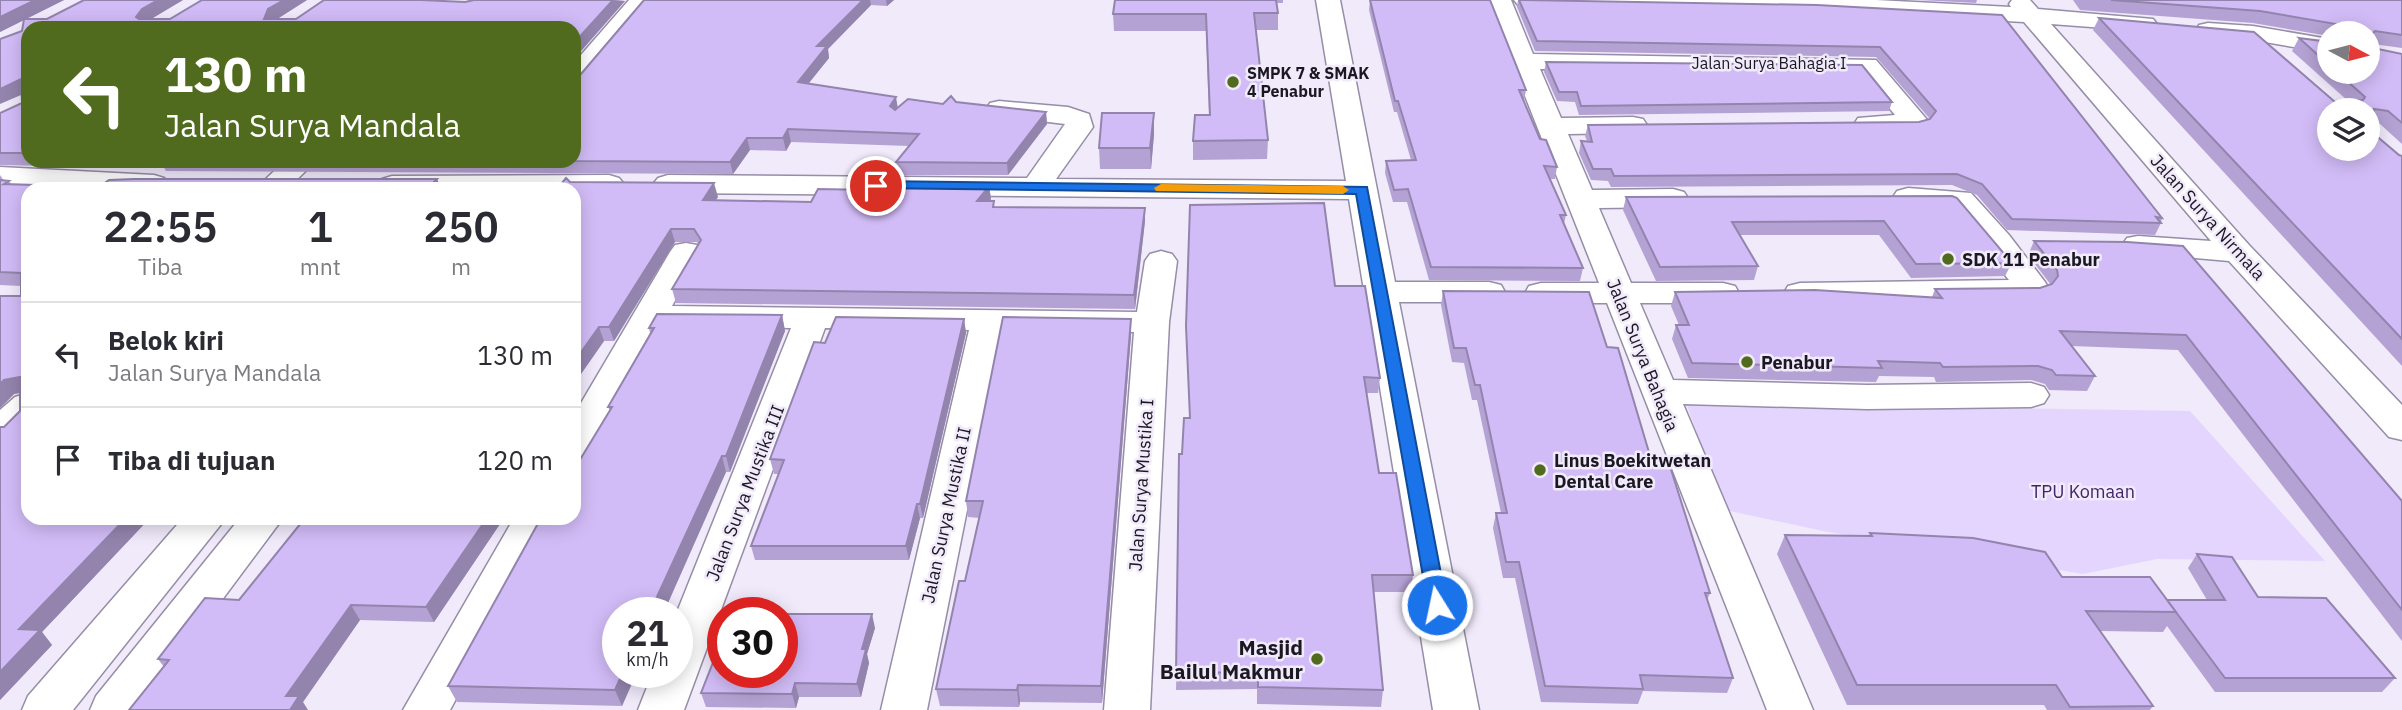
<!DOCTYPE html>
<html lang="id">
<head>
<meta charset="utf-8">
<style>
  :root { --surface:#fff; --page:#f7f7f7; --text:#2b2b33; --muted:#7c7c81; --line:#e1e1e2 }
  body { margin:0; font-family:"IBM Plex Sans",sans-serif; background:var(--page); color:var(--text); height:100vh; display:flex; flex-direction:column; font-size:26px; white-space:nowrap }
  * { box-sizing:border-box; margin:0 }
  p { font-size:23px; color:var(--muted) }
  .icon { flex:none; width:38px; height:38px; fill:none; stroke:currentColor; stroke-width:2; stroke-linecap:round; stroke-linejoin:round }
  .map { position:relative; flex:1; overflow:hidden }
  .details { position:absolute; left:21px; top:182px; width:560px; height:343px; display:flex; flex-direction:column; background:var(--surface); border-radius:21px; box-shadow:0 4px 18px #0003 }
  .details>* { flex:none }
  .banner { position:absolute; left:21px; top:21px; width:560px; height:147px; border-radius:21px; box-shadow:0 4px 18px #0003; background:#506b1e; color:#fff; overflow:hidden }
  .needle { width:46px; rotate:97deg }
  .fabs { position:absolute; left:2317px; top:21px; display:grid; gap:14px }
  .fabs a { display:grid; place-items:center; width:63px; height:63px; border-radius:50%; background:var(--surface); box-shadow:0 4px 18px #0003; font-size:35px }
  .speed { position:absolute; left:602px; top:597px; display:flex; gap:14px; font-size:35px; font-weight:700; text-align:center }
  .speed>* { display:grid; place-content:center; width:91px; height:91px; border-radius:50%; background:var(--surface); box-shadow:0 4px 18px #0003; line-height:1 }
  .speed small { font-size:18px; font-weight:400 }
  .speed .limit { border:10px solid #d22; background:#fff; color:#111 }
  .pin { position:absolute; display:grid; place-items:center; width:60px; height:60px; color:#fff; margin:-30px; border:4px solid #fff; border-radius:50%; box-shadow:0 2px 7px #0007 }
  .me { position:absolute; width:77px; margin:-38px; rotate:350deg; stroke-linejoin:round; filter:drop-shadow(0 0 5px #0008) }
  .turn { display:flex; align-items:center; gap:24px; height:147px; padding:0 28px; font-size:32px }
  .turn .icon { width:91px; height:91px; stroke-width:2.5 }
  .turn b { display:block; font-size:49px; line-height:60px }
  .eta { display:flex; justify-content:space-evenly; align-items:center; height:119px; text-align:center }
  .eta b { font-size:42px; font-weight:600; line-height:49px }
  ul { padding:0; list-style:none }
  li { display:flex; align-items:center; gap:21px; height:105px; padding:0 28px; border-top:2px solid var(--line) }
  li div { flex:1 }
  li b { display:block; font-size:26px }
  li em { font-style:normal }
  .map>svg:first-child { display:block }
</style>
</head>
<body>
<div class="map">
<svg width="2402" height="710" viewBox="0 0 2402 710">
  <rect width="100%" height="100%" fill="#f0eafb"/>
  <path fill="#e4d5ff" d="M 1686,403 L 2190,411 L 2325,561 L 2157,559 L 2083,574 L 1823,531 L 1725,510 Z"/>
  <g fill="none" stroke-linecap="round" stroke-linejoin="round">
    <defs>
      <path id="minor" d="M 629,0 L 653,0 L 583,84 L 574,87 L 574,63 Z
        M 1316,0 L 1340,0 L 1395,282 L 1489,282 L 1501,285 L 1505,292 L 1501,299 L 1489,302 L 1399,302 L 1479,710 L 1433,710 L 1349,199 L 668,193 L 658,190 L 653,184 L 658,178 L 668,175 L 1027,178 L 1065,124 L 990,115 L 986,109 L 990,103 L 999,101 L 1068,107 L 1089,114 L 1093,127 L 1056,179 L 1346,181 Z
        M 1487,0 L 1511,0 L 1533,54 L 1876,60 L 1929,122 L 1925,128 C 1905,133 1878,135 1858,130 L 1854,124 L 1858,118 L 1895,115 L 1860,72 L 1540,69 L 1561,118 L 1633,117 L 1643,119 L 1647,125 L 1643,131 L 1633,133 L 1568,134 L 1592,190 L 1673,189 L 1684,192 L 1688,198 L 1684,204 L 1673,207 L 1599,208 L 1631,283 L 1723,283 L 1735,286 L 1739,293 L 1735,300 L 1723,303 L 1640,303 L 1673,380 L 1867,385 L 2031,383 L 2044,387 L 2049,395 L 2044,403 L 2031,407 L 1867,409 L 1683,404 L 1813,710 L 1767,710 L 1607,303 L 1541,303 L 1529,300 L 1525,293 L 1529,286 L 1541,283 L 1599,283 Z
        M 1514,0 L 1876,0 L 2011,7 L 2009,4 L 2012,0 L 2030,0 L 2038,9 L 2153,19 L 2157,24 L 2153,29 L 2145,31 L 2051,24 L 2249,245 L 2402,405 L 2402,440 L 2389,437 L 2229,261 L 2127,252 L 2122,245 L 2127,238 L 2138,236 L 2211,241 L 2024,22 L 1799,10 L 1526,7 L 1518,5 Z
        M 2208,23 L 2253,26 L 2329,39 L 2329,53 L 2253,40 L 2199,35 L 2196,30 L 2199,25 Z
        M 285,161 L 316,161 L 287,189 L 255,189 Z
        M 0,167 L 154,175 L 164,178 L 169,184 L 165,189 L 82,189 L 0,185 Z
        M 609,175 L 619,178 L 624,184 L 619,190 L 574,193 L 574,189 L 380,189 L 377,185 L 382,179 L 392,176 Z
        M 1908,188 L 1971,193 L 2009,235 L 2045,282 L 2049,289 L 2045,296 L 2033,299 L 1800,303 L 1788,300 L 1784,293 L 1788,286 L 1800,283 L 2009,280 L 1951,208 L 1897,203 L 1893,197 L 1897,191 Z
        M 686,243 L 697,245 L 702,252 L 672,306 L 1137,312 L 1145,261 L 1150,254 L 1161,251 L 1172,254 L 1177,261 L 1169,322 L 1150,710 L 1104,710 L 1134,332 L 1003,330 L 927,710 L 881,710 L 969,330 L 825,328 L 684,710 L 638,710 L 653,672 L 677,672 L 677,612 L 791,328 L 660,326 L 587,456 L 574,460 L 574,415 L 670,252 L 675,245 Z
        M 28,393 L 28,425 L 13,439 L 0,442 L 0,410 L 15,397 Z
        M 183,518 L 226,518 L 73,710 L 22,710 L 28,696 Z
        M 240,518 L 283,518 L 140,710 L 90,710 L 96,696 Z
        M 514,518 L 554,518 L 450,710 L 403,710 Z"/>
    </defs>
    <use href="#minor" stroke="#968da6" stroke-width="3"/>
    <use href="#minor" fill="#fff" fill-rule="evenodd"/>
  </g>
  <path fill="#b5a2d4" d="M 0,0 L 64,0 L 26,19 L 47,19 L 183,0 L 150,19 L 170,19 L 202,0 L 307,0 L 277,19 L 296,19 L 465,2 L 613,0 L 625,1 L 574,59 L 574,28 L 28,28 L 28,161 L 52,161 L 44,166 L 0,165 L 0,113 L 22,103 L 22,31 L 24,20 L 0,32 Z
    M 644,0 L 894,0 L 887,6 L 871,5 L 828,49 L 829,58 L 809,83 L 898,108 L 956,102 L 1046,112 L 1047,124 L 1008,175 L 898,175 L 896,162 L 909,146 L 791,142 L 786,151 L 750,150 L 733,174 L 166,171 L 160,161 L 574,161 L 581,74 Z
    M 1115,0 L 1283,0 L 1283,3 L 1277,3 L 1278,13 L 1278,30 L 1256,30 L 1268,140 L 1267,159 L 1193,160 L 1193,141 L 1209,115 L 1206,31 L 1114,31 L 1113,14 Z
    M 1370,0 L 1526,90 L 1524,101 L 1540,139 L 1557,167 L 1555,179 L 1549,179 L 1566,215 L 1564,224 L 1583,268 L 1580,281 L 1429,280 L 1407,202 L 1393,202 L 1385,173 L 1386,161 L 1411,160 L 1397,112 L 1394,112 L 1369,10 Z
    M 1518,0 L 1817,5 L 2162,218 L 2161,223 L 2155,235 L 2007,230 L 1977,195 L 1952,185 L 1611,187 L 1608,181 L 1591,180 L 1579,153 L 1581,141 L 1587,141 L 1585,136 L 1588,125 L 1919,122 L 1930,119 L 1876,57 L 1535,51 L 1517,7 Z
    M 1919,0 L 1977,0 L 1976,3 Z
    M 2073,0 L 2402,0 L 2402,48 L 2373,44 L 2373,48 L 2402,54 L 2402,144 L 2380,124 L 2374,123 L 2373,133 L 2399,155 L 2402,156 L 2402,366 L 2093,30 L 2099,18 L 2335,102 L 2348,101 L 2292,51 L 2299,38 L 2329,42 L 2329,72 L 2368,72 L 2368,33 L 2329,33 L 2329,36 L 2253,23 L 2080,10 Z
    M 1546,62 L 1892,102 L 1889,111 L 1579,115 L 1575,102 L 1557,101 L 1544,72 Z
    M 1154,134 L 1151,169 L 1100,169 L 1099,148 Z
    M 0,175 L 4,181 L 9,181 L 11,184 L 99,187 L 109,180 L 134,179 L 437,179 L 441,189 L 28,189 L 28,518 L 150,518 L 42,632 L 52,645 L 0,700 L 0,427 L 4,427 L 20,411 L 20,393 L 14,394 L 0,408 L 0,296 L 21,296 L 21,286 L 0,285 Z
    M 570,182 L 718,197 L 715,200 L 811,202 L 872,190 L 989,186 L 991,199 L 989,201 L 995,207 L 1145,221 L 1135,309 L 676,303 L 672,289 L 698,244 L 697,242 L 675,242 L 614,341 L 604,341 L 574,384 Z
    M 1952,196 L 2012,263 L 2005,276 L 1911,278 L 1879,235 L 1740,235 L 1758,266 L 1754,280 L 1656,281 L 1623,210 L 1626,197 Z
    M 2034,241 L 2127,242 L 2402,501 L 2402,641 L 2178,350 L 2071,346 L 2095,376 L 2087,391 L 2049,390 L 2045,384 L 2031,380 L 1936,382 L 1934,377 L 1879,376 L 1876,382 L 1688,378 L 1672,339 L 1676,325 L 1679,325 L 1671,306 L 1675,292 L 1932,297 L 1935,289 L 2040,288 L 2051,285 L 2028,255 Z
    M 1335,286 L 1380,378 L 1378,393 L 1366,393 L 1379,473 L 1413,575 L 1411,592 L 1374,592 L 1383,690 L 1381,707 L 1257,704 L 1257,689 L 1176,690 L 1182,454 L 1189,418 Z
    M 1443,291 L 1607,347 L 1651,459 L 1710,593 L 1707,600 L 1733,678 L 1727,693 L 1643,691 L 1638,704 L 1541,702 L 1515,578 L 1503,578 L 1493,528 L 1496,513 L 1501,513 L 1477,400 L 1472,400 L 1464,363 L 1452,362 L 1441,305 Z
    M 782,315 L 785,331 L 730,472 L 726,472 L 622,706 L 457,702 L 448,686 L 610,411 L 608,407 L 650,333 L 649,328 Z
    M 964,319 L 966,333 L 923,518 L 920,518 L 909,560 L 755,560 L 751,546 L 779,474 L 774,474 L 770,459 L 825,343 Z
    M 1131,335 L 1102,703 L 1020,702 L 1019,707 L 940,706 L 936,689 L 965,581 L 980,518 L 968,517 L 966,501 Z
    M 504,518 L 434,622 L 360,620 L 303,702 L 164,667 L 158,659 L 239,600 Z
    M 1870,533 L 2167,600 L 2207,600 L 2188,568 L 2197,554 L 2258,597 L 2395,678 L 2382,692 L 2215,692 L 2167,626 L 2163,632 L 2100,631 L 2153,706 L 2150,710 L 2047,710 L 2044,705 L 1847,705 L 1777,554 L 1785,535 L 1869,536 Z
    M 875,628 L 867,654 L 869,663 L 861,697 L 799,697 L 796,708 L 706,707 L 701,693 Z"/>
  <path fill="#9384ad" d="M 35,0 L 64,0 L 0,32 L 0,17 Z
    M 158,0 L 183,0 L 148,21 L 142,28 L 136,17 L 142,9 Z
    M 284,0 L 307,0 L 274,21 L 264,19 L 268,9 Z
    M 613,0 L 625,1 L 574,59 L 574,43 Z
    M 863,0 L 870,0 L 871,5 L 828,49 L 829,58 L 800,94 L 798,82 L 817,46 Z
    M 886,0 L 894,0 L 887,6 Z
    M 21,79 L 28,92 L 0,104 L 0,89 Z
    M 896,97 L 898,109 L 892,118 L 890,106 Z
    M 1046,112 L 1047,124 L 1008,175 L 1007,163 Z
    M 1154,113 L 1154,134 L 1151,169 L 1150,148 Z
    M 788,129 L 791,142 L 786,151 L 783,138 Z
    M 747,138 L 750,150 L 733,174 L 730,162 Z
    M 41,161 L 52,161 L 44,166 Z
    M 437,179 L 441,189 L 427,189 Z
    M 714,183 L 718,197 L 706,214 L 703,200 Z
    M 989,186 L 991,199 L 979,215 L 977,201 Z
    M 1145,208 L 1145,221 L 1135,309 L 1134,295 Z
    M 671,229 L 675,242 L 614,341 L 609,327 Z
    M 782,315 L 785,331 L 730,472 L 726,456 Z
    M 964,319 L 966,333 L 923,518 L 920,504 Z
    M 1131,319 L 1131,335 L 1102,703 L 1101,686 Z
    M 599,327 L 604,341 L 574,384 L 574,362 Z
    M 20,377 L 28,391 L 14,394 L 0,408 L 0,384 L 4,380 Z
    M 722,456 L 726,472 L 664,612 L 650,612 Z
    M 917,504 L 920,518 L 909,560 L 906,546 Z
    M 126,518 L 150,518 L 42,632 L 52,645 L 0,700 L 0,672 L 19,629 Z
    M 487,518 L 504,518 L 434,622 L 426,607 Z
    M 351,605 L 360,620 L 303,702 L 308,710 L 290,710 L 286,696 Z
    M 872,614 L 875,628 L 867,654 L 869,663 L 861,697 L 857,684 L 862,649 Z
    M 623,672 L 637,672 L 622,706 L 615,690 Z
    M 795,683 L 799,697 L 796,708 L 792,694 Z
    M 1018,685 L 1020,702 L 1019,707 L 1017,690 Z"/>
  <path fill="#d2bcf7" stroke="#9384ad" stroke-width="2" fill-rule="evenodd" d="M 0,0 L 35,0 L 0,17 Z
    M 84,0 L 158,0 L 142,9 L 136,17 L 139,19 L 170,19 L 202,0 L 284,0 L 268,9 L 264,19 L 296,19 L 324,0 L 421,0 L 465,2 L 474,0 L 613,0 L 574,43 L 574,28 L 28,28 L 28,153 L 0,153 L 0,113 L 22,103 L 21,79 L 0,89 L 0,39 L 22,31 L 24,19 L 47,19 Z
    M 644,0 L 863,0 L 817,46 L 827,46 L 798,82 L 896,97 L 890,106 L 895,110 L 908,99 L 943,104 L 951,96 L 956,102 L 1046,112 L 1007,163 L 896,162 L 919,134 L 788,129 L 783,138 L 747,138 L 730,162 L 574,161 L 574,76 L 581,74 Z
    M 1115,0 L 1276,0 L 1278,13 L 1254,13 L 1268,140 L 1193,141 L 1195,115 L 1210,115 L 1206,14 L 1113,14 Z
    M 1370,0 L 1490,0 L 1526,90 L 1519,90 L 1540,139 L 1546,140 L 1557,167 L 1544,166 L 1566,215 L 1560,215 L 1583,268 L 1431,267 L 1408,189 L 1394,190 L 1386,161 L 1416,160 L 1398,101 L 1395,101 Z
    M 1519,0 L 1817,5 L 2002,15 L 2162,218 L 2156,217 L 2161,223 L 2012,219 L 1982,184 L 1957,174 L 1614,176 L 1611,169 L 1593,169 L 1581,141 L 1592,142 L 1588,125 L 1919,122 L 1930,119 L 1936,111 L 1880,47 L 1537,41 Z
    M 2111,0 L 2402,0 L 2402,35 L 2375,31 L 2372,34 L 2373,48 L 2402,54 L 2402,123 L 2388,111 L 2374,109 L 2373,133 L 2399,155 L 2402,156 L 2402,339 L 2099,18 L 2254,32 L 2335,102 L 2363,100 L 2365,97 L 2337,72 L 2368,72 L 2368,33 L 2337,33 L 2336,24 L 2260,11 ZM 2329,110 L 2368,110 L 2368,149 L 2329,149 Z
    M 2299,38 L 2329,42 L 2329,65 Z
    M 1546,62 L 1862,65 L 1892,102 L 1581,106 L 1577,92 L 1559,92 Z
    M 1102,113 L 1154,113 L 1150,148 L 1099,148 Z
    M 566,178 L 570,182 L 714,183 L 703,200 L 811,202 L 818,189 L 872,190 L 877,185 L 989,186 L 977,201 L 994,201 L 993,207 L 1145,208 L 1134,295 L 672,289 L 701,240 L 694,229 L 671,229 L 609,327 L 599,327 L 574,362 L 574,189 L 557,189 Z
    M 134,179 L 437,179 L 427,189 L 28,189 L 28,518 L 126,518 L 19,629 L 40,630 L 0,672 L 0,427 L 4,427 L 20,411 L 20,377 L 4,380 L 0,384 L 0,296 L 21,296 L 21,273 L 0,272 L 0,180 L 9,181 L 4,184 L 99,187 L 109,180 Z
    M 1952,196 L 1957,198 L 2012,263 L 1916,264 L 1884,221 L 1732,222 L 1758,266 L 1660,267 L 1626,197 Z
    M 1324,203 L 1335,286 L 1365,286 L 1380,378 L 1364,377 L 1379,473 L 1396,473 L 1413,575 L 1372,575 L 1383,690 L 1258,687 L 1258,672 L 1176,673 L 1179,454 L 1182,454 L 1184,418 L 1190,418 L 1186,326 L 1190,205 Z
    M 2034,241 L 2127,242 L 2183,246 L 2402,501 L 2402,610 L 2186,335 L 2060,331 L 2095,376 L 2056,375 L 2052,370 L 2038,366 L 1943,367 L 1940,363 L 1878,361 L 1882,368 L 1692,363 L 1676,325 L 1689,325 L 1675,292 L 1815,290 L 1942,298 L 1935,289 L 2040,288 L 2052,284 L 2058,276 L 2057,270 Z
    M 1443,291 L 1589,292 L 1607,347 L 1618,348 L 1651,459 L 1668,460 L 1710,593 L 1705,593 L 1733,678 L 1640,675 L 1643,689 L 1545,686 L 1519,562 L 1506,562 L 1496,513 L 1507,513 L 1480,385 L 1475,385 L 1466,348 L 1454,348 Z
    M 657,314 L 782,315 L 726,456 L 722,456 L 650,612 L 618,612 L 618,672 L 623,672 L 615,690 L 448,686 L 541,518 L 574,518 L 574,458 L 581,458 L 612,407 L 608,407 L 654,328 L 649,328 Z
    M 836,317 L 964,319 L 920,504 L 917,504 L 906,546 L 751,546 L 784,460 L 770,459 L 814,342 L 825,343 Z
    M 1003,317 L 1131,319 L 1101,686 L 1018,685 L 1017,690 L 936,689 L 959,581 L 965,581 L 983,501 L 966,501 Z
    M 305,518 L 487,518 L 426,607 L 351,605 L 286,696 L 299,696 L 290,710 L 129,710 L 169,660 L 158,659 L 205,598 L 239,600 Z
    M 1870,533 L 1973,538 L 2045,552 L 2062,577 L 2150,577 L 2176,612 L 2086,611 L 2153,706 L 2070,707 L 2056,685 L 1857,685 L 1785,535 L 1872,536 Z
    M 2197,554 L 2232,557 L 2258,597 L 2326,598 L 2395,678 L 2225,678 L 2167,600 L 2225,600 Z
    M 782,614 L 872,614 L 862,649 L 866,649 L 857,684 L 795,683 L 792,694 L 701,693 L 723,637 L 723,672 L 782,672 Z"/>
  <path fill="#1a73e8" stroke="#114b97" stroke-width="2" d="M 876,181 L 1367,187 L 1447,605 L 1444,611 L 1437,613 L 1430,611 L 1428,605 L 1356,194 L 871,188 L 871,183 Z"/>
  <path fill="#f59e0b" d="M 1161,184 L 1343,186 L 1349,190 L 1343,194 L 1156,191 L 1154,188 Z"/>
  <g fill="#506b1e" stroke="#f0eafb" stroke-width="2.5">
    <circle cx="1233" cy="82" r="7"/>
    <circle cx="1948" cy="259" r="7"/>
    <circle cx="1747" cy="362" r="7"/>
    <circle cx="1540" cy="470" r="7"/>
    <circle cx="1317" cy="659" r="7"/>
  </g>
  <g text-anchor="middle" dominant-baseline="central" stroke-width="5" stroke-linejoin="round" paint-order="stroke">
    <g font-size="16" fill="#1c1822" stroke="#f0eafb">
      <text x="1769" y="63">Jalan Surya Bahagia I</text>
    </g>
    <g font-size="16" font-weight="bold" fill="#1c1822" stroke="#f0eafb" text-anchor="start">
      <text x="1247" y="73">SMPK 7 &amp; SMAK<tspan x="1247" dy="18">4 Penabur</tspan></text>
    </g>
    <g font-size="18" fill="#1c1822" stroke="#f0eafb">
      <text transform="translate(2208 217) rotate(48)">Jalan Surya Nirmala</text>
      <text transform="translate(1643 355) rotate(68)">Jalan Surya Bahagia</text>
      <text transform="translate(1141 485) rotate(-86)">Jalan Surya Mustika I</text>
      <text transform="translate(745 493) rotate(-69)">Jalan Surya Mustika III</text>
      <text transform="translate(946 515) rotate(-78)">Jalan Surya Mustika II</text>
    </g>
    <g font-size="18" font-weight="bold" fill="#1c1822" stroke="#f0eafb" text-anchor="start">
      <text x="1962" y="259">SDK 11 Penabur</text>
      <text x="1761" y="362">Penabur</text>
      <text x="1554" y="460">Linus Boekitwetan<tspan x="1554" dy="21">Dental Care</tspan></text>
    </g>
    <g font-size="18" fill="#432469" stroke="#f0eafb">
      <text x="2083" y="491">TPU Komaan</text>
    </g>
    <g font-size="21" font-weight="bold" fill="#1c1822" stroke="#f0eafb" text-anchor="end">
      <text x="1303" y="647">Masjid<tspan x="1303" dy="24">Bailul Makmur</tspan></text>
    </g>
  </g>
</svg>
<div class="fabs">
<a><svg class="needle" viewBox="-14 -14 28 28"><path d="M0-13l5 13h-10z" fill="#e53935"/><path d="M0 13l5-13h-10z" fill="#7c7c81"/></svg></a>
<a><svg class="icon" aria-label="layers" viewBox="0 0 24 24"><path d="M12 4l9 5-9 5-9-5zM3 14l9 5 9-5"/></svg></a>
</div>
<div class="speed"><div>21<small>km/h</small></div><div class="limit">30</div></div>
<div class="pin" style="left:876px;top:186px;background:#d93025"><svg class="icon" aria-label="arrive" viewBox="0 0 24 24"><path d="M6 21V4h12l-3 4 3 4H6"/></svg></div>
<svg class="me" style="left:1437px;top:605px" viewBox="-20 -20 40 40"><circle r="17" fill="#1a73e8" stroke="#fff" stroke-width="3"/><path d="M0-11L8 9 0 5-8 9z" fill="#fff"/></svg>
<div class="banner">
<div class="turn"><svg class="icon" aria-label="left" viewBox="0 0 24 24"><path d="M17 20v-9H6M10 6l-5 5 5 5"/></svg><div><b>130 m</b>Jalan Surya Mandala</div></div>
</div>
<section class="details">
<div class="eta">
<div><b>22:55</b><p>Tiba</p></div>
<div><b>1</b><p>mnt</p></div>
<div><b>250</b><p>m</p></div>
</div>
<ul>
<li><svg class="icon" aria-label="left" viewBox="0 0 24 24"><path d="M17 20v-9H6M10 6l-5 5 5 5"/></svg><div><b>Belok kiri</b><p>Jalan Surya Mandala</p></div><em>130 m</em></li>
<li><svg class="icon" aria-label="arrive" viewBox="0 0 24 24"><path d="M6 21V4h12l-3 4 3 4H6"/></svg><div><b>Tiba di tujuan</b></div><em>120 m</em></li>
</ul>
</section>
</div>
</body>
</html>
